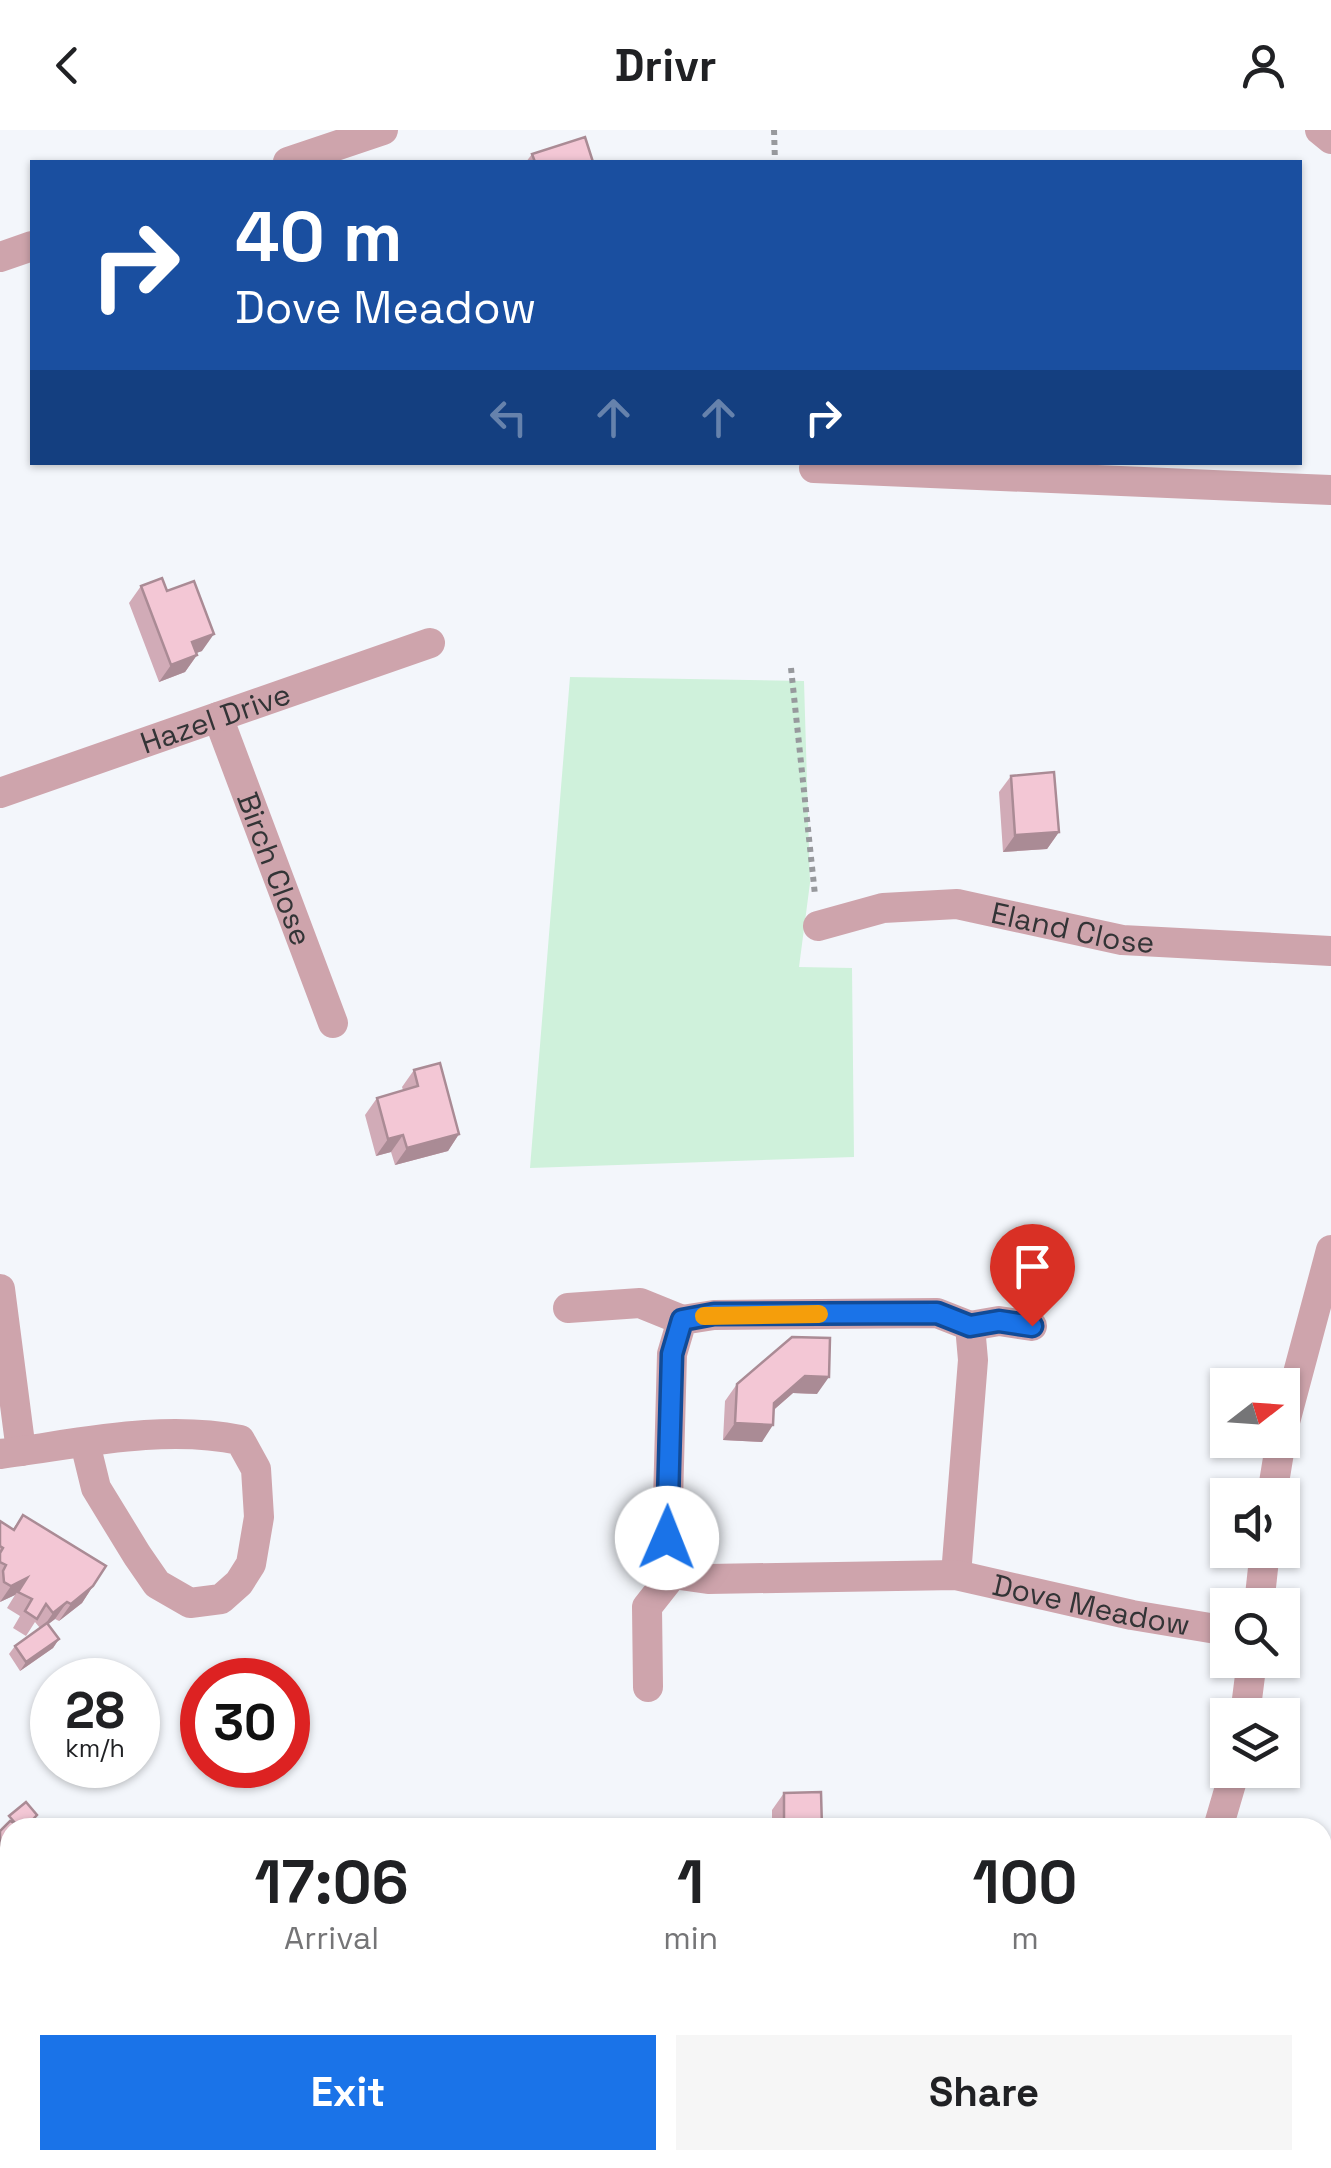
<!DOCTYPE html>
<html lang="en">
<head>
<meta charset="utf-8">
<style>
  :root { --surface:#fff; --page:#f6f6f6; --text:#202124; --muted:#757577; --accent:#1a73e8 }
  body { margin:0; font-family:"Space Grotesk",sans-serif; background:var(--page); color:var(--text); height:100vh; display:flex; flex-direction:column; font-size:38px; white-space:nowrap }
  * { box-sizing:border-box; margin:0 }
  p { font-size:32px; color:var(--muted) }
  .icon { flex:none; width:55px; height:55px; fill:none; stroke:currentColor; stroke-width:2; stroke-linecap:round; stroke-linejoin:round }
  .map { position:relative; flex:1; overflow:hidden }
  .panel { position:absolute; left:0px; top:1688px; width:1332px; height:352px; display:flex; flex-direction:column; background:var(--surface); border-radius:30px 30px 0 0; box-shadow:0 2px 8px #0004 }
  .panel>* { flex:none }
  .top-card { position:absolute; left:30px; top:30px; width:1272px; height:305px; border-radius:0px; box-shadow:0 2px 8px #0004; background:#1a4fa0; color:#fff; overflow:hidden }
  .needle { width:65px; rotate:73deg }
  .fabs { position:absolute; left:1210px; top:1238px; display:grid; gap:20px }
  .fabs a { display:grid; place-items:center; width:90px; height:90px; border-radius:0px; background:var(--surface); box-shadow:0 2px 8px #0004; font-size:50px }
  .speed { position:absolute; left:30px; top:1528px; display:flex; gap:20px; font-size:50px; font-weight:700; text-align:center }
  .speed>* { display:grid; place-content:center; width:130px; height:130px; border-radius:50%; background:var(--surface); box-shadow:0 2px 8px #0004; line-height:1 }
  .speed small { font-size:25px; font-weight:400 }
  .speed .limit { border:15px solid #d22; background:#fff; color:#111 }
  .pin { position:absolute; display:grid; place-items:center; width:85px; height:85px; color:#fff; margin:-102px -42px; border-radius:50% 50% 50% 0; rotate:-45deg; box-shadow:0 0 10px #0007 }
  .pin .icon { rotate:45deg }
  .me { position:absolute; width:110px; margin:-55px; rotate:1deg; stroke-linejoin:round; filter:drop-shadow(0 0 8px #0008) }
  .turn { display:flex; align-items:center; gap:35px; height:210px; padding:0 40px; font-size:45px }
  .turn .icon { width:130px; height:130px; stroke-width:2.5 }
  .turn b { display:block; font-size:70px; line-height:85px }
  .lanes { display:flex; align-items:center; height:95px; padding:0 40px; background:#0003; justify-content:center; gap:50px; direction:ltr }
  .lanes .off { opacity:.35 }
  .eta { display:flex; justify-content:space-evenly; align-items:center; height:170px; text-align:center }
  .eta b { font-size:60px; font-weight:600; line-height:70px }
  .primary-button { display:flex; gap:20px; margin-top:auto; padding:20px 40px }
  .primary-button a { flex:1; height:115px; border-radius:0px; background:var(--accent); color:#fff; font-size:40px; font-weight:600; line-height:115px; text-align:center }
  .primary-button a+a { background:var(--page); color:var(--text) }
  header { display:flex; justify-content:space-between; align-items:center; height:130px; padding:0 40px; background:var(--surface); font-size:45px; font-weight:600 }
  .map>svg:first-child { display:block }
</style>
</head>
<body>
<header><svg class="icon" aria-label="back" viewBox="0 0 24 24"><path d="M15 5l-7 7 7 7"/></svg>Drivr<svg class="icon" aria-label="person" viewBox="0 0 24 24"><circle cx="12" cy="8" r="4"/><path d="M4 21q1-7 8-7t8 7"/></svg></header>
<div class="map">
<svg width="1331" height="2038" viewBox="0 0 1331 2038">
  <rect width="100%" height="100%" fill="#f3f6fb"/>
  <path fill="#cff1db" d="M 570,547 L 804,551 L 810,753 L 799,837 L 852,838 L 854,1027 L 530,1038 Z"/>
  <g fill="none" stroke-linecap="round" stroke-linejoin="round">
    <path stroke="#97999d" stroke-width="6" stroke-dasharray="5 5" stroke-linecap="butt" d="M 774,0 L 775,32
      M 791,538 L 815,765
      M 604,2030 L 604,2038"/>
    <g stroke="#cea4ac" stroke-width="30">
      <path d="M 1320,0 L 1331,9"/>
      <path d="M 288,32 L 383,0"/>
      <path d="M 0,127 L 32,116"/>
      <path d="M 814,338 L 1331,360"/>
      <path id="s1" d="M 218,587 L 333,893"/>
      <path id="s2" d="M 0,663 L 430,513"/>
      <path id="s3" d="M 818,796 L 883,778 L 957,774 L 1122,810 L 1331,821"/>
      <path d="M 0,1159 L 21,1321"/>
      <path d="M 568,1178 L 640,1173 L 682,1190"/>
      <path d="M 970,1196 L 999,1191 L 1032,1196"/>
      <path d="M 1282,1303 L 1331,1120"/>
      <path d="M 0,1324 C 78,1314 162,1294 240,1310 L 256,1339 L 259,1387 L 251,1434 L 239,1453 L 221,1469 L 190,1473 L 157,1454 L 137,1425 L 96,1358 L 85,1313"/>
      <path d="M 1272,1365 L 1281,1310"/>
      <path d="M 673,1444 L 667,1408 L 672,1224 L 682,1190 L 714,1185 L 937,1183 L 970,1196 L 973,1230 L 956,1445"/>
      <path id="s4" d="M 673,1444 L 708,1449 L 956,1445 L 1132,1485 L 1228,1501"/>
      <path d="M 1259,1475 L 1265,1420"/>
      <path d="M 648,1557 L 647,1477 L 673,1444"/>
      <path d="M 1245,1585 L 1252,1530"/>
      <path d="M 1218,1698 L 1235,1640"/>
      <path d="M 0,1877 L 10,1884"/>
      <path d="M 308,2030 L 329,2038"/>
      <path d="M 1104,2030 L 1105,2038"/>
      <path d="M 0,2036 L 5,2038"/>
    </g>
    <path stroke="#a65e6e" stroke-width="30" d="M 0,1955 L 10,1961
      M 137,2030 L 153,2038"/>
  </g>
  <path fill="#d1abb7" d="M 532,24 L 593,32 L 526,32 Z
    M 141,456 L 167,461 L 202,521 L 196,523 L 197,525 L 185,542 L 159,552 L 129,473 Z
    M 1011,646 L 1059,702 L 1047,719 L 1003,722 L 999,662 Z
    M 414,940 L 459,1004 L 448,1021 L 395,1035 L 391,1022 L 376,1026 L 365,985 L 377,968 L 403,960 L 402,957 Z
    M 737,1254 L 817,1264 L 793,1263 L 776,1278 L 774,1280 L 762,1312 L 723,1310 L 725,1271 Z
    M 23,1385 L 93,1456 L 82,1473 L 59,1491 L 55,1489 L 48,1494 L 59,1509 L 53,1518 L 20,1541 L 9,1524 L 15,1516 L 40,1498 L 35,1492 L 26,1506 L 13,1498 L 20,1486 L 7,1478 L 15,1465 L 0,1472 L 0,1391 L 13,1399 Z
    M 784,1663 L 822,1698 L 772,1698 L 772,1680 Z
    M 10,1720 L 10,1806 L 0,1819 L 0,1733 Z
    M 1329,1918 L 1331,1918 L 1331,2018 L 1322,2017 L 1322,1928 Z
    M 382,2030 L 416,2030 L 411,2038 L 397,2038 Z
    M 756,2030 L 808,2030 L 808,2038 L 756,2038 Z"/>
  <path fill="#aa8b95" d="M 214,504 L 202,521 L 180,529 L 192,512 Z
    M 197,525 L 185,542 L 159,552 L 171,535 Z
    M 1059,702 L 1047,719 L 1003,722 L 1015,705 Z
    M 459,1004 L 448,1021 L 395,1035 L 407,1018 Z
    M 403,1005 L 391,1022 L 376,1026 L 388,1009 Z
    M 805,1246 L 829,1247 L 817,1264 L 793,1263 L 762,1290 L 774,1273 Z
    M 735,1293 L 773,1295 L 762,1312 L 723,1310 Z
    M 27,1448 L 15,1465 L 0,1472 L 11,1456 Z
    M 93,1456 L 82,1473 L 59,1491 L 71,1474 Z
    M 67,1472 L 55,1489 L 41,1500 L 53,1483 Z
    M 59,1509 L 53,1518 L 20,1541 L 26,1532 Z
    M 1324,1961 L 1331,1962 L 1331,1965 L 1322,1977 Z
    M 1328,1999 L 1331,2000 L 1331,2018 L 1322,2017 L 1322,2007 Z"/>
  <path fill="#f3c7d5" stroke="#aa8b95" stroke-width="2.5" d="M 585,7 L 593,32 L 535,32 L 532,24 Z
    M 162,448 L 167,461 L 194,451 L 214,504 L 192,512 L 197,525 L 171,535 L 141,456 Z
    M 1054,642 L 1059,702 L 1015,705 L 1011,646 Z
    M 440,933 L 459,1004 L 407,1018 L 403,1005 L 388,1009 L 377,968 L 418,956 L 414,940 Z
    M 792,1207 L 830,1208 L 829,1247 L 805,1246 L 788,1261 L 774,1273 L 773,1295 L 735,1293 L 737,1254 Z
    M 23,1385 L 106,1436 L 93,1456 L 71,1474 L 67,1472 L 53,1483 L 46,1474 L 37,1489 L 25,1481 L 32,1469 L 18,1462 L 27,1448 L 11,1456 L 4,1452 L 3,1441 L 6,1435 L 0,1432 L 0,1423 L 3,1418 L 0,1416 L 0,1391 L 14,1400 Z
    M 47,1493 L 59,1509 L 26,1532 L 15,1516 Z
    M 821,1662 L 822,1698 L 784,1698 L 784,1663 Z
    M 26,1672 L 37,1685 L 25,1698 L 10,1698 L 10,1714 L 3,1721 L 0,1717 L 0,1701 L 10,1691 L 16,1694 L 9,1686 Z
    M 10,1720 L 10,1802 L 0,1795 L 0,1733 Z
    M 1329,1918 L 1331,1918 L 1331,1962 L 1324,1961 Z
    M 1331,1977 L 1331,2000 L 1328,1999 Z
    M 768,2030 L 808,2030 L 808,2038 L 768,2038 Z"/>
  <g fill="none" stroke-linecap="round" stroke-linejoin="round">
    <defs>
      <path id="route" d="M 667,1408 L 672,1224 L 682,1190 L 714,1184 L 937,1183 L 970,1196 L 999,1191 L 1032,1196"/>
    </defs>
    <use href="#route" stroke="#114b97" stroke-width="25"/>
    <use href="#route" stroke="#1a73e8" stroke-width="18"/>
    <path stroke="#f59e0b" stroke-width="18" d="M 704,1186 L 819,1184"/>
  </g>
  <g text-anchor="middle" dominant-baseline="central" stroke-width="9" stroke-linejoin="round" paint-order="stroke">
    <g font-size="30" fill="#333436" stroke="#f3f6fb">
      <text stroke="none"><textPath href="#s2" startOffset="228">Hazel Drive</textPath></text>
      <text stroke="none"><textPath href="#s1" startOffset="162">Birch Close</textPath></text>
      <text stroke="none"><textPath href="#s3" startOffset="260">Eland Close</textPath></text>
      <text stroke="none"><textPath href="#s4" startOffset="422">Dove Meadow</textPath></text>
    </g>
  </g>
</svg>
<div class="fabs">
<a><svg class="needle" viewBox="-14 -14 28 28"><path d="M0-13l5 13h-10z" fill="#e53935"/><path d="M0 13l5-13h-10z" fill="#757577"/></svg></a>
<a><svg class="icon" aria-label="sound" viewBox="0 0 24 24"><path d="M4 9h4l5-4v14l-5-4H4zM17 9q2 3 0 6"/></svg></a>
<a><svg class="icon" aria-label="search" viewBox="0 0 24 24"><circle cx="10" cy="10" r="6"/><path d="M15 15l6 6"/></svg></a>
<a><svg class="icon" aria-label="layers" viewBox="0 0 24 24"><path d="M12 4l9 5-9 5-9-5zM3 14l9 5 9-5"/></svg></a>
</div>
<div class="speed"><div>28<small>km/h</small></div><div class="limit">30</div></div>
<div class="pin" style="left:1032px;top:1196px;background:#d93025"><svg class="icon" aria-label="arrive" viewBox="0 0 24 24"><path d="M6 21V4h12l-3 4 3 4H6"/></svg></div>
<svg class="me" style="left:667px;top:1408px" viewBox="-20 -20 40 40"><circle r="19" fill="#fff"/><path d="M0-13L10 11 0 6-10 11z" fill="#1a73e8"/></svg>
<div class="top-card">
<div class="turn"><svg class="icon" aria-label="right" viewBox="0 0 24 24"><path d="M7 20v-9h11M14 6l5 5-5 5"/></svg><div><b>40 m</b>Dove Meadow</div></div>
<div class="lanes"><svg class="icon off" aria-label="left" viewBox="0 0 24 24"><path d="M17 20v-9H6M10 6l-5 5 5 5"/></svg><svg class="icon off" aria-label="ahead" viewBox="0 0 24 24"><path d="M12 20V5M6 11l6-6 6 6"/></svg><svg class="icon off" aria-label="ahead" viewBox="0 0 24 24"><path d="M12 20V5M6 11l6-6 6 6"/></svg><svg class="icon" aria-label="right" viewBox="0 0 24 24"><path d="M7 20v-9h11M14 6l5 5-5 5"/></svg></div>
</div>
<section class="panel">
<div class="eta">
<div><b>17:06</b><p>Arrival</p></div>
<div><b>1</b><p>min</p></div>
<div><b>100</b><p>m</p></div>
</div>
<div class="primary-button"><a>Exit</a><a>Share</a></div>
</section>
</div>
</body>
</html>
